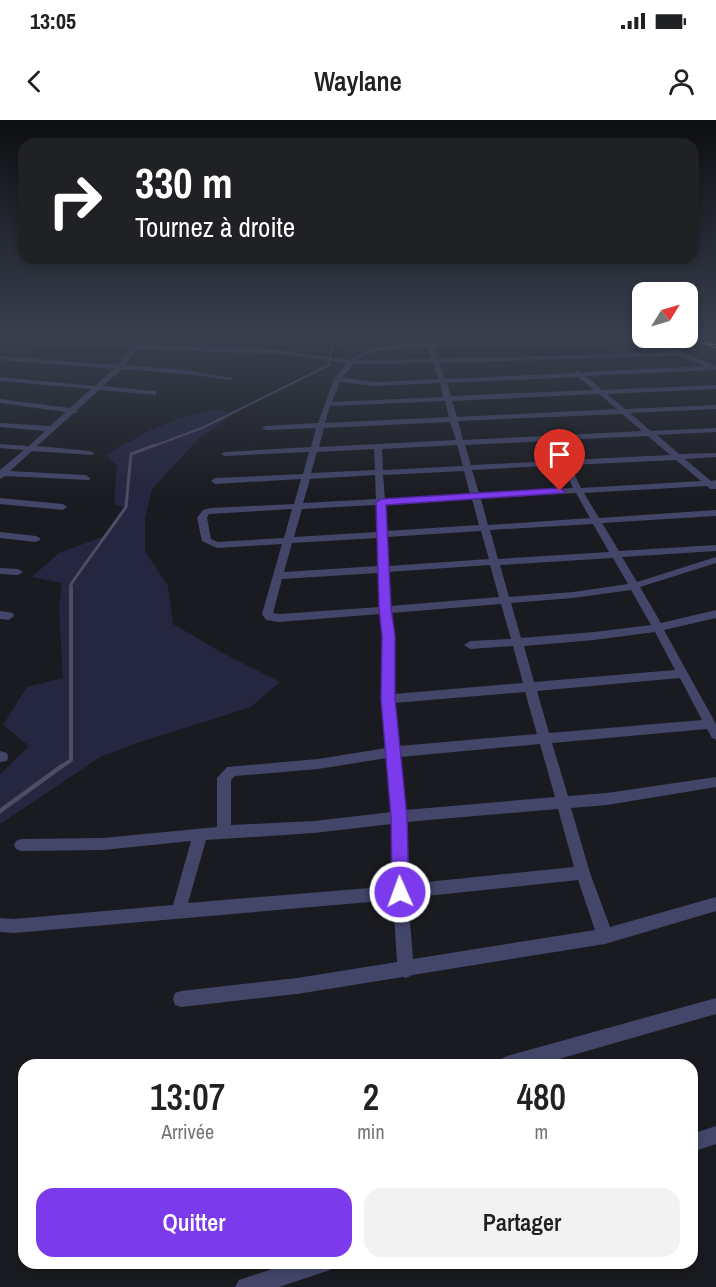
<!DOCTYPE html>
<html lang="fr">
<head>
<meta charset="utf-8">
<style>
  :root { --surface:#fff; --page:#f2f2f2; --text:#202124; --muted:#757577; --accent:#7c3aed }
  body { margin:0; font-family:"Archivo Narrow",sans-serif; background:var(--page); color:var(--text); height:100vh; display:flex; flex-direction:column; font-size:22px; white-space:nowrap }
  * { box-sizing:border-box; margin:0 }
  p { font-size:20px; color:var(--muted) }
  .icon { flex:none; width:33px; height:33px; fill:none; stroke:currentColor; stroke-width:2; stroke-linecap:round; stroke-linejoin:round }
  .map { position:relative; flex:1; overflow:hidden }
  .details { position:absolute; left:18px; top:939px; width:680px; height:210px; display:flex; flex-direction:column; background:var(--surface); border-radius:18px; box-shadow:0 3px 9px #0003 }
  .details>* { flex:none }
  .guide { position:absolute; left:18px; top:18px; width:681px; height:126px; border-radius:18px; box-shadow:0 3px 9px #0003; background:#202124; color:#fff; overflow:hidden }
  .needle { width:39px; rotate:53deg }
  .fabs { position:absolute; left:632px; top:162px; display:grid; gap:12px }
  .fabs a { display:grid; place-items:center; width:66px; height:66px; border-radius:12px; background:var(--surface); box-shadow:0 3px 9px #0003; font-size:30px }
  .pin { position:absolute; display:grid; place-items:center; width:51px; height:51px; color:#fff; margin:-62px -26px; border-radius:50% 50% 50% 0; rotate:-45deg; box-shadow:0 0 6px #0007 }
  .pin .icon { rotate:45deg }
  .me { position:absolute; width:66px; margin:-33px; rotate:358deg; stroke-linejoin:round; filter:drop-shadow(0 0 4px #0008) }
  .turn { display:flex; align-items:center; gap:21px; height:126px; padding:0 18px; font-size:27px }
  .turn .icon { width:78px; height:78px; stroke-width:2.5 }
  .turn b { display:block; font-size:42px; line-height:51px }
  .eta { display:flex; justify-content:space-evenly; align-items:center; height:102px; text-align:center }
  .eta b { font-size:36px; font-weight:600; line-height:42px }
  .action { display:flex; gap:12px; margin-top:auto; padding:12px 18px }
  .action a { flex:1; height:69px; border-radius:18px; background:var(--accent); color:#fff; font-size:24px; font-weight:600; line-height:69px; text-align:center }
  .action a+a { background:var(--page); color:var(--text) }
  .status { display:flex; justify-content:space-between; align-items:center; height:42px; padding:0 30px; background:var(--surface); direction:ltr }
  .status svg { height:16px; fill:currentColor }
  header { display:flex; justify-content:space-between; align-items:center; height:78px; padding:0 18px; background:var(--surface); font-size:27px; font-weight:600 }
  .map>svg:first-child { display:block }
</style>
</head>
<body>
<div class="status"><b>13:05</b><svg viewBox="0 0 49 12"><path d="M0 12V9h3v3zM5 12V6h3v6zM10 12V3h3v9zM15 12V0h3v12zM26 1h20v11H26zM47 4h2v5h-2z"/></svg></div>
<header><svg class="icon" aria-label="back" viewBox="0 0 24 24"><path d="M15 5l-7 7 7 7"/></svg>Waylane<svg class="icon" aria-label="person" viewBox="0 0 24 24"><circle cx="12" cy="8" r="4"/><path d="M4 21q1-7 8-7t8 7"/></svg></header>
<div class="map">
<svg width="716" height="1167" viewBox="0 0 716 1167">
  <rect width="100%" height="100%" fill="#1a1b20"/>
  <path fill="#252640" d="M 218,289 L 233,295 L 200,317 L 152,369 L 145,398 L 145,431 L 168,466 L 173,504 L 223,533 L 280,562 L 251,587 L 137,623 L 100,637 L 0,704 L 0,654 L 29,626 L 3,605 L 27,567 L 63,558 L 59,487 L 62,463 L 32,457 L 59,433 L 102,417 L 126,388 L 114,384 L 117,346 L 106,335 C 145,312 173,297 218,289 Z"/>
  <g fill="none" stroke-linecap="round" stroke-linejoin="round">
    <path stroke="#4f4c66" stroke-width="2" d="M 332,224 L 473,215
      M 151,327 L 202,308 L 329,245 L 334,215"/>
    <path stroke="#4f4c66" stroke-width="3" d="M 71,468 L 71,464 L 126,387 L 131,334 L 155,325"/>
    <path stroke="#4f4c66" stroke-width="4" d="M 60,648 L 71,640 L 71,467"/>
    <path stroke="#4f4c66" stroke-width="4.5" d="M 0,691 L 62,646"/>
    <path fill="#434669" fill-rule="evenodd" d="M 142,215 L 148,215 L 141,225 L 280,230 L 349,240 C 372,224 400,224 426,224 L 424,215 L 430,215 L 433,224 L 603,221 L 649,218 L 716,246 L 716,250 L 586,256 L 602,270 L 716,265 L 716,269 L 607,274 L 625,289 L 716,285 L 716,289 L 630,293 L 651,311 L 716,308 L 716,312 L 657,315 L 679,334 L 716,333 L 716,337 L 685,339 L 711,361 L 716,360 L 716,369 L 710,369 L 707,366 L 584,373 L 599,398 L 716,390 L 716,396 L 602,403 L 619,431 L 716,425 L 716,431 L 622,437 L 637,462 L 716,437 L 716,443 L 640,467 L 661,503 L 716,490 L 716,498 L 664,510 L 716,604 L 716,620 L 712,618 L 707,609 L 552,623 L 568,676 L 607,673 L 716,657 L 716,667 L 607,685 L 571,688 L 590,753 L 610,807 L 716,777 L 716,791 L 605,824 L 412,855 L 406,858 L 403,857 L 297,874 L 181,887 L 175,885 L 173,879 L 175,873 L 181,871 L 297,858 L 397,842 L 393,780 L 14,813 L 0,812 L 0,798 L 14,799 L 173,785 L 191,721 L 103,730 L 21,731 L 16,729 L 14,725 L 16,721 L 21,719 L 103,718 L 217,707 L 217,658 L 227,647 L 318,639 L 386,628 L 382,579 L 384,516 L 380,494 L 279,502 L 266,500 L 262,494 L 282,424 L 217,428 L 202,421 L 197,398 L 203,390 L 211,388 L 294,384 L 301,359 L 215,364 L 211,361 L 215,358 L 303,354 L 309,332 L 225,336 L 221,334 L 225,332 L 311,327 L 316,308 L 266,310 L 262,308 L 266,306 L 318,303 L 334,259 L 346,243 L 280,234 L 138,229 L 125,245 L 186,250 L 233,258 L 230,260 L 186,254 L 122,249 L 103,266 L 153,271 L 156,271 L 156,275 L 99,270 L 77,290 L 77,293 L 74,293 L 37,326 L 90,331 L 94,333 L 93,335 L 32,331 L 10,351 L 86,355 L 90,358 L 89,360 L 5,356 L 0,359 L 0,350 L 24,330 L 0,328 L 0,324 L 29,326 L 45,311 L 0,307 L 0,303 L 50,306 L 66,292 L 0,283 L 0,279 L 70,288 L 91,269 L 0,261 L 0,257 L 95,266 L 114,249 L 0,240 L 0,236 L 118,245 L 131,228 L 15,224 L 12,222 L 13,221 L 134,225 ZM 646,222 L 671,232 L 438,239 L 434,227 L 603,225 ZM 400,228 L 427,228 L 431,239 L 357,240 L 373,232 ZM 680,236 L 706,246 L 581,252 L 577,250 L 574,253 L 445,259 L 439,243 ZM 433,243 L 438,259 L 376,262 L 342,258 L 353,244 ZM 578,257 L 594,270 L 451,276 L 447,263 ZM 340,262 L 376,266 L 440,263 L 443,277 L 332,282 ZM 599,274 L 617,289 L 457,297 L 452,281 ZM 445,281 L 449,297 L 325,303 L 330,286 ZM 622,294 L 642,311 L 463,320 L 458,301 ZM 450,302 L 456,320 L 319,327 L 324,308 ZM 648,316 L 670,335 L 567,340 L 557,320 ZM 549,321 L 559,341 L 471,345 L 465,325 ZM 457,325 L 463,346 L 383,350 L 382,329 ZM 374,329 L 375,350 L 311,353 L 317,332 ZM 676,340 L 701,361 L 581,368 L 570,345 ZM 562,345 L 573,368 L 479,373 L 472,350 ZM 464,351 L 470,374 L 385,379 L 383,355 ZM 375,355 L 376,379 L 303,383 L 310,359 ZM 576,373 L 590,398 L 488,405 L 481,379 ZM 472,379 L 479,405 L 386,411 L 385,384 ZM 376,385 L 377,412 L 294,417 L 302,389 ZM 292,389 L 284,418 L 218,422 L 211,419 L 207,398 L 209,394 ZM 593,404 L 609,432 L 498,439 L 490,410 ZM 481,411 L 489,439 L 388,446 L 387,417 ZM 377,418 L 378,446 L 284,452 L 292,423 ZM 613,438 L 628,464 L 573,472 L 509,477 L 500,445 ZM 490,445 L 499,477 L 390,486 L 388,452 ZM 378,453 L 380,487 L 279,494 L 273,493 L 282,459 ZM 631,470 L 651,505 L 594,512 L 521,518 L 511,483 L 573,478 ZM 501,484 L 511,519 L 470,521 L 464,525 L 470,529 L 513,526 L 523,563 L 394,574 L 394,516 L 391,493 ZM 655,512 L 675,550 L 534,562 L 524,526 L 594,520 ZM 680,558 L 702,600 L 549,613 L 537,571 ZM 525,572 L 537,614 L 399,626 L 394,583 ZM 540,624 L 555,677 L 405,690 L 400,637 ZM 387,638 L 392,692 L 314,701 L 231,705 L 231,660 L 235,656 L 318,649 ZM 558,689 L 574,747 L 407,764 L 406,702 ZM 392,704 L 393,766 L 188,783 L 206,720 L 314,713 ZM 578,760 L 595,810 L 413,839 L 408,778 Z
      M 0,378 L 63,384 L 67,387 L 63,390 L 0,384 Z
      M 0,412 L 36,416 L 41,419 L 36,422 L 0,418 Z
      M 0,448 L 18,449 L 23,452 L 18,455 L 0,454 Z
      M 0,491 L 13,493 L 14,496 L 9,500 L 0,499 Z
      M 0,631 L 7,633 L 8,637 L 7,641 L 0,642 Z
      M 716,878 L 716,894 L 538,945 L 498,945 L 501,939 L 507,936 Z
      M 716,1006 L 716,1024 L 692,1032 L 692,1014 Z
      M 290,1143 L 333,1143 L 330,1150 L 279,1167 L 235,1167 L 239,1160 Z"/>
    <defs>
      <path id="rail" d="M 687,216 L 716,226"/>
    </defs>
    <use href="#rail" stroke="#d4d5d8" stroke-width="4"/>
    <use href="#rail" stroke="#111217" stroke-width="2" stroke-dasharray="7" stroke-linecap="butt"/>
  </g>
  <linearGradient id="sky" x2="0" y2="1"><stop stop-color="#0e0f12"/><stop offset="0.57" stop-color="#383f4e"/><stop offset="1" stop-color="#383f4e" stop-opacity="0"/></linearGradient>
  <rect width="716" height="378" fill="url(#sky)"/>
  <path fill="#7c3aed" stroke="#51269a" stroke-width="1.5" d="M 560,368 L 565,371 L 563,373 L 386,385 L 391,488 L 395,516 L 395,579 L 407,697 L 409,772 L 406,778 L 400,780 L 394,778 L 392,772 L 391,697 L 381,579 L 382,516 L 379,488 L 376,382 L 381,379 Z"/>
</svg>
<div class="fabs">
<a><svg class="needle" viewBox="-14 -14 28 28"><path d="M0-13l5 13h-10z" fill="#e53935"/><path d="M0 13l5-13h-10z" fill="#757577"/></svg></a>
</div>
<div class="pin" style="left:560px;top:371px;background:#d93025"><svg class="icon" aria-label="arrive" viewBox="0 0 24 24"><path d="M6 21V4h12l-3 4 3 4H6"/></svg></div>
<svg class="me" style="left:400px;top:772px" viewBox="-20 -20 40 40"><circle r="17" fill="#7c3aed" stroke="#fff" stroke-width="3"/><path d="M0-11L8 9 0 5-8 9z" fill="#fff"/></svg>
<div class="guide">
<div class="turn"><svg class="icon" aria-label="right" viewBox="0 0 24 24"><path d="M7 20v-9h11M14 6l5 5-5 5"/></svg><div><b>330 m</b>Tournez à droite</div></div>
</div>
<section class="details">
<div class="eta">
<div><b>13:07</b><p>Arrivée</p></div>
<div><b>2</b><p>min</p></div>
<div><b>480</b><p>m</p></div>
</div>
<div class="action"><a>Quitter</a><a>Partager</a></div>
</section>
</div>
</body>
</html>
